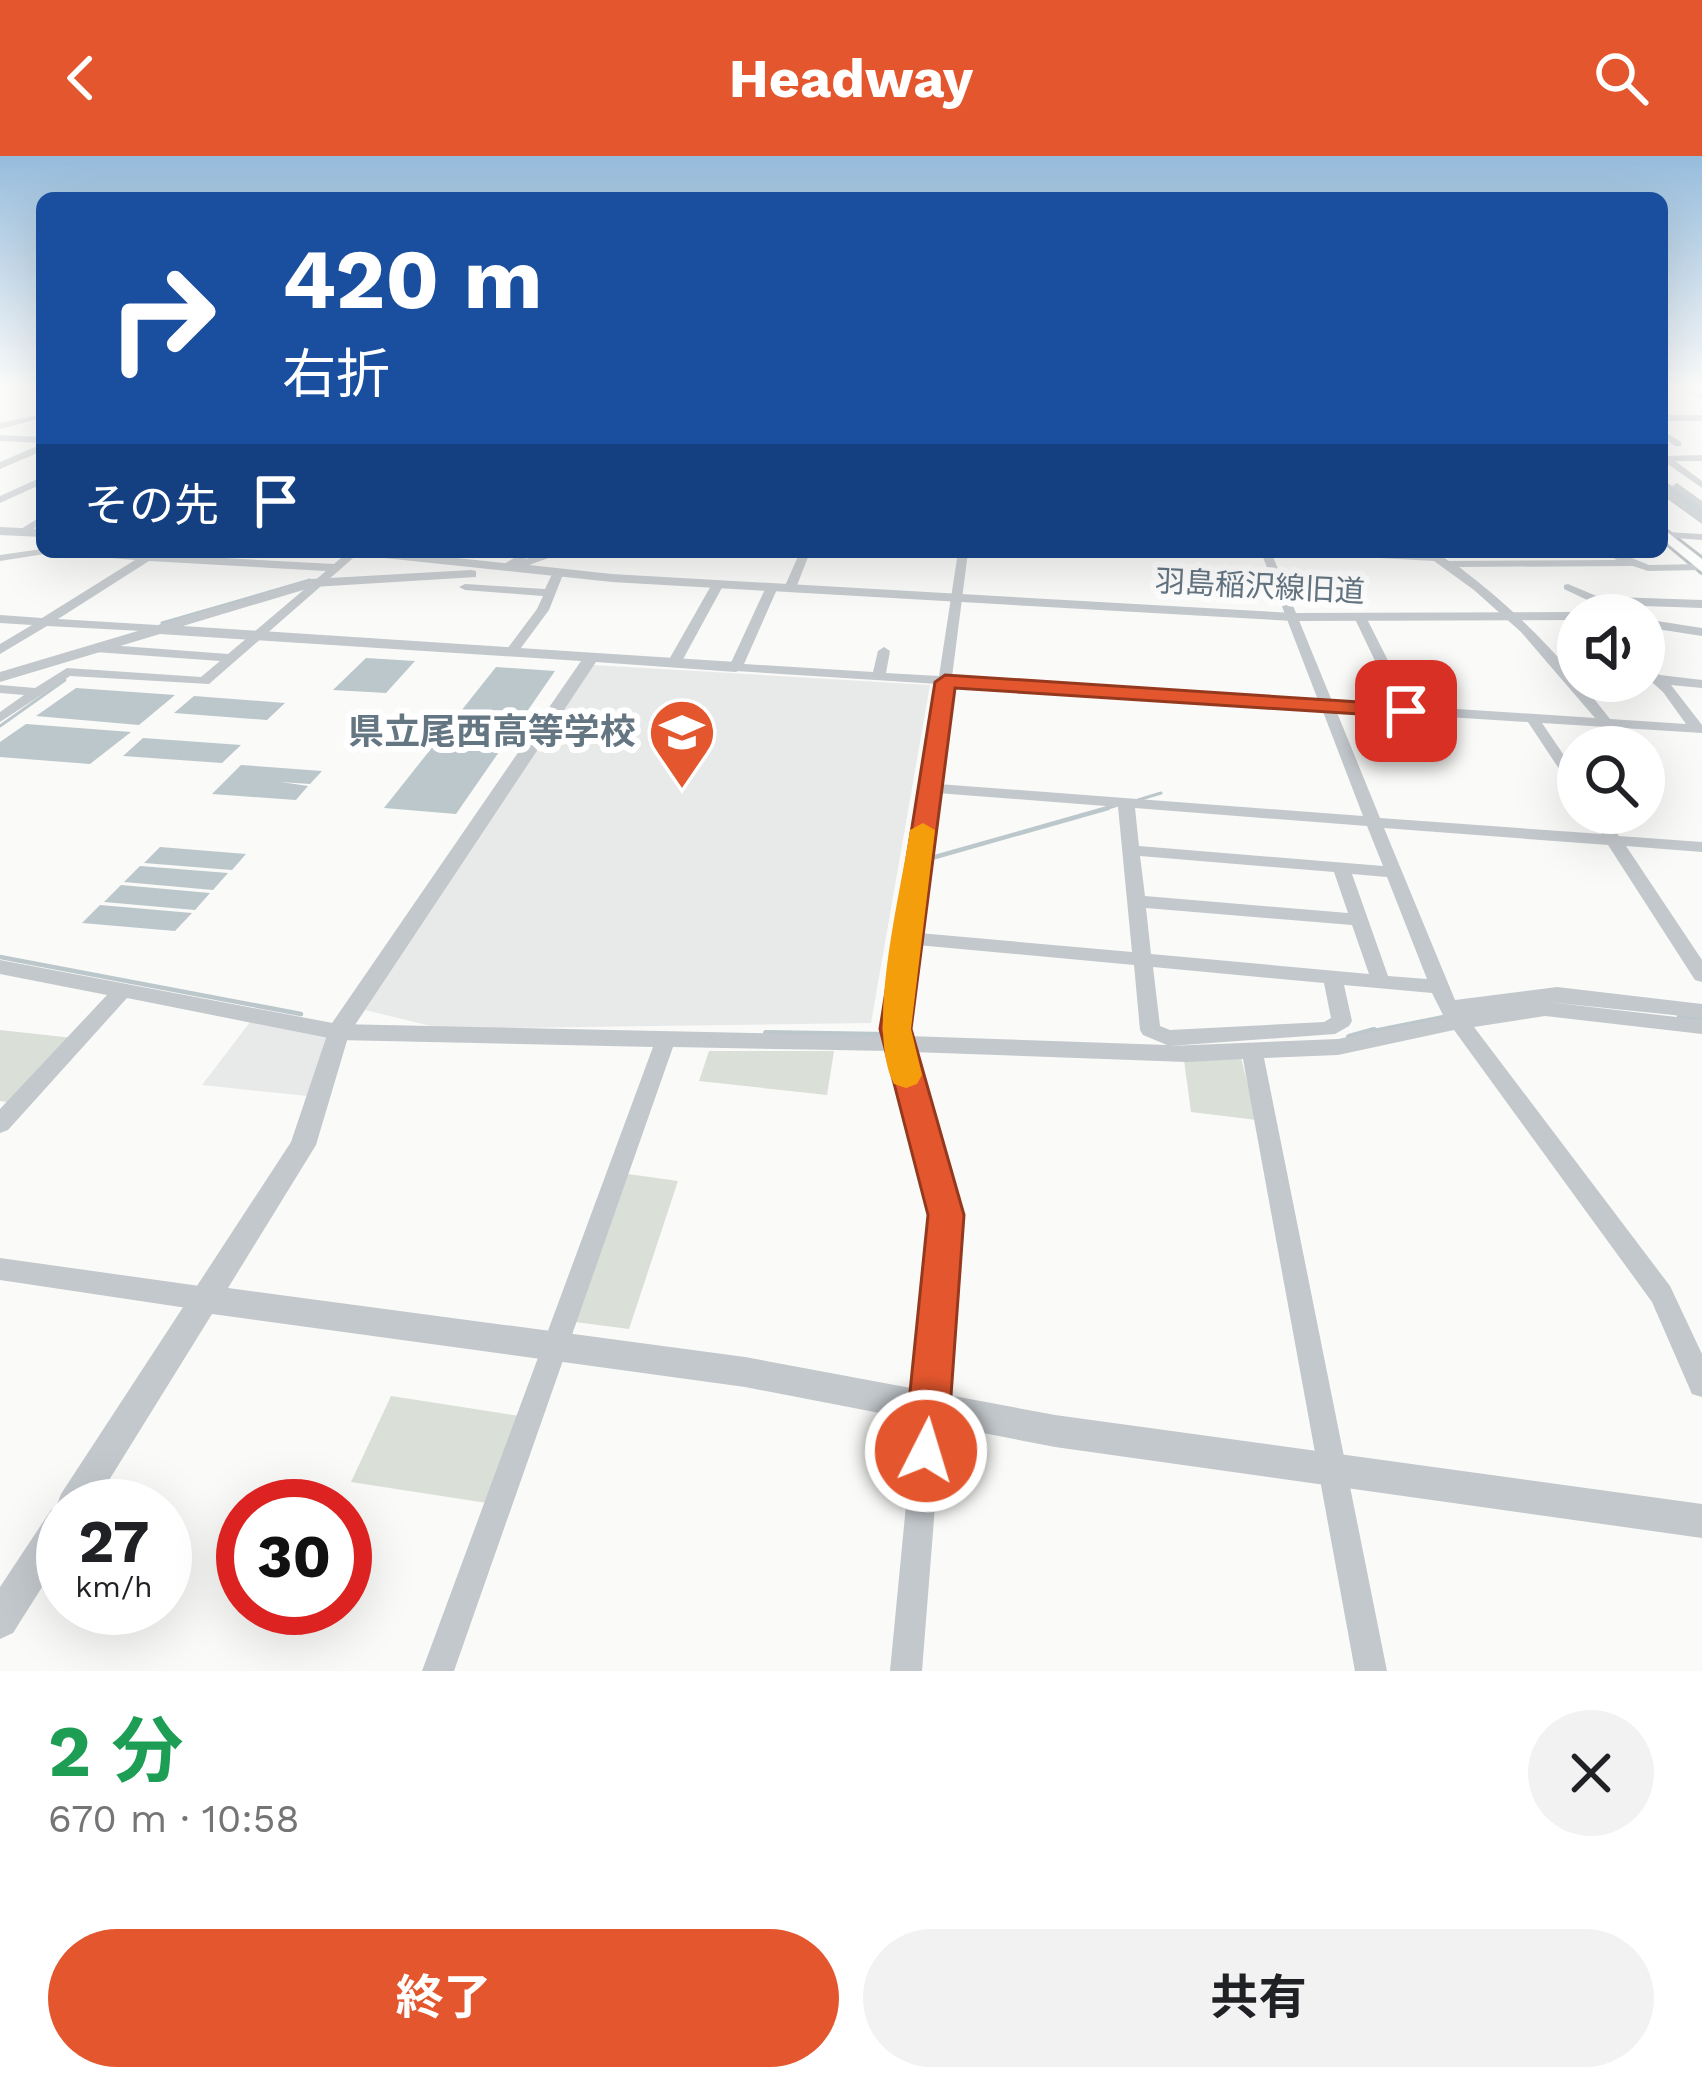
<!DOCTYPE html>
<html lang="ja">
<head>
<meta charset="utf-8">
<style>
  :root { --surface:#fff; --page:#f2f2f2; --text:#202124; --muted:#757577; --accent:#e4572e }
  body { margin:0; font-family:"Work Sans","Noto Sans JP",sans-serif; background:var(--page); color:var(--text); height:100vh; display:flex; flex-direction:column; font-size:45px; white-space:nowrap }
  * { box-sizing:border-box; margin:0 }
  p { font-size:39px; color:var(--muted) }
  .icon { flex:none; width:66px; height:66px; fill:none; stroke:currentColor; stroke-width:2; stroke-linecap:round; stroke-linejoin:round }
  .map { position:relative; height:1515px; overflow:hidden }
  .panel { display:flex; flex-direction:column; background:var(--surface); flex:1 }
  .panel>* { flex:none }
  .banner { position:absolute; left:36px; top:36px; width:1632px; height:366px; border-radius:18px; box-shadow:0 12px 48px #0002; background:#1a4fa0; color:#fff; overflow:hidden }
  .fabs { position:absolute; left:1557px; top:438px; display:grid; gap:24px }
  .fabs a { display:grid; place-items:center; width:108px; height:108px; border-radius:50%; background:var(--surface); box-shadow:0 12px 48px #0002; font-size:60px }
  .speed { position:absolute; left:36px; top:1323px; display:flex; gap:24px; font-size:60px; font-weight:700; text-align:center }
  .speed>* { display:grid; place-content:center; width:156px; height:156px; border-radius:50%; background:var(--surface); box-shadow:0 12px 48px #0002; line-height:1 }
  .speed small { font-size:30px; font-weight:400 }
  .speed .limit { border:18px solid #d22; background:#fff; color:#111 }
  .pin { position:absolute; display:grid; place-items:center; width:102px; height:102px; color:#fff; margin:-51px; border-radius:24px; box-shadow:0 6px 18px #0006 }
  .me { position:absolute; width:132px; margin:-66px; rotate:5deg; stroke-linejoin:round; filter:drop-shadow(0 0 9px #0008) }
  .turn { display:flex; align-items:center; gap:42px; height:252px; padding:0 48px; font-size:54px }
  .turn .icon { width:156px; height:156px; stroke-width:2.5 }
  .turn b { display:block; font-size:84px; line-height:102px }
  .then { display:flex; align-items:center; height:114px; padding:0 48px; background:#0003; gap:24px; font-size:45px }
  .round { display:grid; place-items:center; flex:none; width:126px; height:126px; border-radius:63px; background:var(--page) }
  .head { display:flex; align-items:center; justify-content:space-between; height:204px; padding:0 48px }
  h1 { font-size:72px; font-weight:700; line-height:90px; color:#1e9e55 }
  .action { display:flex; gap:24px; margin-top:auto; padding:24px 48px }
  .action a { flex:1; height:138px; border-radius:72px; background:var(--accent); color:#fff; font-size:48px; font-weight:700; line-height:138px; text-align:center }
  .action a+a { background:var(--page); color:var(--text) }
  header { display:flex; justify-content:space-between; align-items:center; height:156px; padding:0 48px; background:var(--accent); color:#fff; font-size:54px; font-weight:700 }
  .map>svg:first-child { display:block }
</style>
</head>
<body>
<header><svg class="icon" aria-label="back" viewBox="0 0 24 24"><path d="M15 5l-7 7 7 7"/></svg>Headway<svg class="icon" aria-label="search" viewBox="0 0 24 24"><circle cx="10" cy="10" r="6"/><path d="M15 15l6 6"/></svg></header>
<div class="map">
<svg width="1702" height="1515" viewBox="0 0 1702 1515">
  <rect width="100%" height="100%" fill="#fafaf8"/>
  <path fill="#e8e9e9" d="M 594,509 L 930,529 L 871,867 L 443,873 L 365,854 Z
    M 250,866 L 326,882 L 307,940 L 202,929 Z"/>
  <path fill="#dadfd7" d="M 0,874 L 73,882 L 13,947 L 0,945 Z
    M 709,895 L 834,895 L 827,939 L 699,925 Z
    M 1241,902 L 1257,964 L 1191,956 L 1184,904 Z
    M 628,1018 L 678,1025 L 629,1173 L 575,1166 Z
    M 391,1240 L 520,1260 L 487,1347 L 351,1326 Z"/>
  <path fill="#bbc7cb" d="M 366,502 L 415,505 L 386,537 L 333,534 Z
    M 496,511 L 555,515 L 456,658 L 384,652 Z
    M 76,532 L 175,539 L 139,569 L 36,560 Z
    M 194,540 L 285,547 L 267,564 L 174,557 Z
    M 26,568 L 131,576 L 90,608 L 0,601 L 0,586 Z
    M 143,582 L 241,589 L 222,607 L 123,600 Z
    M 241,609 L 322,615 L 310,628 L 281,626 L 308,630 L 296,644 L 212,638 Z
    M 160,691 L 246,698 L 232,714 L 144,707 Z
    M 140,710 L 228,717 L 213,734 L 124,726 Z
    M 121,729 L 210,737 L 195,754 L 104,746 Z
    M 100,749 L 192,757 L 175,775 L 82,767 Z"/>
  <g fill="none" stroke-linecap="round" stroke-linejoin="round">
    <path stroke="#bbc7cb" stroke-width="3" d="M 162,467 L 310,424
      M 0,570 L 65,524
      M 1138,644 L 1161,637
      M 919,655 L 921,644
      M 1097,655 L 1115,650"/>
    <path stroke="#bbc7cb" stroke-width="4.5" d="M 916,671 L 920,652
      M 928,703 L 1108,652
      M 904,756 L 914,685
      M 0,801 L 301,858
      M 1679,860 L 1702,862
      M 1364,877 L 1449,860"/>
    <path stroke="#bbc7cb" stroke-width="6" d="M 766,877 L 889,879
      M 1349,881 L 1374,874"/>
    <path fill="#bbc7cb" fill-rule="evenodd" d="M 1662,323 L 1702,351 L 1702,364 L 1662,336 Z"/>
    <defs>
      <path id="secondary" d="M 1662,372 L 1702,403 L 1702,416 L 1662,383 Z"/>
    </defs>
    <use href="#secondary" stroke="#b3babf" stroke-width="6"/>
    <path fill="#c3c8cc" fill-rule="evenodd" d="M 1683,233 L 1693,233 L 1702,239 L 1702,244 Z
      M 42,258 L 42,262 L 0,273 L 0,267 Z
      M 1662,259 L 1702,259 L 1702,265 L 1662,265 Z
      M 1662,274 L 1681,286 L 1681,290 L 1675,290 L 1662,281 Z
      M 0,279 L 42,281 L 42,287 L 0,285 Z
      M 1702,299 L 1702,305 L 1675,305 L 1702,325 L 1702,332 L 1662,304 L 1666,300 Z
      M 42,321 L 42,328 L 0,347 L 0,340 Z
      M 1677,327 L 1702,345 L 1702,353 L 1674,332 L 1672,330 Z
      M 1662,331 L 1702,360 L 1702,368 L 1662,339 Z
      M 42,360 L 42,367 L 25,378 L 16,376 Z
      M 1665,376 L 1702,378 L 1702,384 L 1662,381 L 1662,377 Z
      M 42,393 L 42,396 L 114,396 L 334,408 L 348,396 L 360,396 L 209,528 L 70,520 L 0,566 L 0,556 L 24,539 L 0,537 L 0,529 L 35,532 L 67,512 L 201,521 L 220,505 L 95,496 L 89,492 L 95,488 L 228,498 L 326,415 L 149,405 L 58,463 L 157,469 L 163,473 L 161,476 L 47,470 L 0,498 L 0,488 L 32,469 L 0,467 L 0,459 L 42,462 L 135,404 L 51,397 L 0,405 L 0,399 Z
      M 524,396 L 537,396 L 509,413 L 499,411 Z
      M 800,396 L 810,396 L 796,432 L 786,434 L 784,432 Z
      M 958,396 L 968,396 L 952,521 L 1318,544 L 1261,396 L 1271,396 L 1332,545 L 1396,549 L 1355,463 L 1361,459 L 1367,463 L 1411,550 L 1595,562 L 1521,476 L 1474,434 L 1434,405 L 1325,399 L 1320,396 L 1435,396 L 1449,405 L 1617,404 L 1602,396 L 1617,396 L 1649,409 L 1702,408 L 1702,414 L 1648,415 L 1633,410 L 1459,411 C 1518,455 1566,506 1610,563 L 1686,568 L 1663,536 L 1644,519 L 1644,508 L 1660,519 L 1702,524 L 1702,532 L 1671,529 L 1702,569 L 1702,577 L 1542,567 L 1578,620 L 1578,636 L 1573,634 L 1528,566 L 1336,554 L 1380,662 L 1602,678 L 1588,657 L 1604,657 L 1619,680 L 1702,686 L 1702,696 L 1626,690 L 1702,804 L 1702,826 L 1695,824 L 1608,689 L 1384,672 L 1455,844 L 1557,831 L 1702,848 L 1702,862 L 1548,846 L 1702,864 L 1702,878 L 1545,860 L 1474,871 L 1670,1130 L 1702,1198 L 1702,1241 L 1692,1238 L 1652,1146 L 1454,874 L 1338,899 L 1264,902 L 1387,1515 L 1355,1515 L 1243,903 L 1186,906 L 912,896 L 958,1059 L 922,1515 L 890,1515 L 934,1059 L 892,895 L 673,891 L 454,1515 L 422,1515 L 653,891 L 338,884 L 127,842 L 8,974 L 0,977 L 0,953 L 107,839 L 0,818 L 0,804 L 338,868 L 888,880 L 886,873 L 938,528 L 736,515 L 729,511 L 766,431 L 772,428 L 778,431 L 744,508 L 873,516 L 878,495 L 884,491 L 890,495 L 886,517 L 939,520 ZM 951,529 L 1322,553 L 1363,660 L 938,628 ZM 937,637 L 1118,651 L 1132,796 L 919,777 ZM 1135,652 L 1367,670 L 1383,710 L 1139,690 ZM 1140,700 L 1334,716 L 1348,757 L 1145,740 ZM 1352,718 L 1387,721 L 1427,823 L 1388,820 ZM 1146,752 L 1352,769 L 1369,818 L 1151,798 ZM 917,789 L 1134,809 L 1140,874 L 1143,879 L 1167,889 L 908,880 L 906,873 ZM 1153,811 L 1324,827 L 1331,862 L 1324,866 L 1170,874 L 1160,870 ZM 1344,829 L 1432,837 L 1444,861 L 1338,883 L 1169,890 L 1335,878 L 1349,870 L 1352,865 Z
      M 554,414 L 564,416 L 549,454 L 515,500 L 505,500 L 504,497 L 537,453 L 543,440 L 465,434 L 459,431 L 465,428 L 545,433 Z
      M 718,425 L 724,428 L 681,507 L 669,510 L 667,507 L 712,428 Z
      M 1568,428 L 1606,444 L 1614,441 L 1702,444 L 1702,452 L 1615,449 L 1612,450 L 1612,459 L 1600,459 L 1600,450 L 1564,433 L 1564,429 Z
      M 1644,457 L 1652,459 L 1654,462 L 1644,465 L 1644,459 L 1639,459 Z
      M 0,1102 L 207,1131 L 216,1135 L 220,1143 L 216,1151 L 207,1155 L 0,1124 Z"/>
    <path fill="#c3c8cc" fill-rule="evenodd" d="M 42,288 L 42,295 L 0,313 L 0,306 Z
      M 0,371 L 42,373 L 42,381 L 0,379 Z
      M 359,396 L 402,396 L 513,408 L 545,396 L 565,396 L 529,409 L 612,418 L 1292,457 L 1578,456 L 1584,459 L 1578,459 L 1578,464 L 1292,465 L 612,426 L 365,400 Z
      M 471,414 L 476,415 L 476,421 L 313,431 L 183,470 L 736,506 L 744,511 L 736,516 L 596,506 L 349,878 L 316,989 L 228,1132 L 745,1201 L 1055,1259 L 1702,1348 L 1702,1382 L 1055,1291 L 745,1231 L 212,1158 L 93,1350 L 63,1350 L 63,1398 L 13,1477 L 0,1483 L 0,1431 L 51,1354 L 56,1351 L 61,1338 L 291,986 L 330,870 L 581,505 L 160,478 L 0,526 L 0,516 L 312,423 Z
      M 1644,463 L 1702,472 L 1702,480 L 1644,471 Z"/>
    <use href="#secondary" fill="#fff" fill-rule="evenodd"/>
  </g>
  <linearGradient id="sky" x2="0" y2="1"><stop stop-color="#96bcdc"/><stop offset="0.52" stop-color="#fdfdfc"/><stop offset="1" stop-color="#fdfdfc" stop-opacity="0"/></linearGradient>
  <rect width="1702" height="445" fill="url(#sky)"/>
  <path fill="#e4572e" stroke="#94391e" stroke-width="3" d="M 945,519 L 1406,549 L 1417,555 L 1406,561 L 955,532 L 911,873 L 964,1059 L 947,1295 L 941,1310 L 926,1317 L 910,1310 L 904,1295 L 928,1059 L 880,873 L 935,526 Z"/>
  <path fill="#f59e0b" d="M 923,667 L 935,674 L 911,873 L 922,919 L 917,928 L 906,932 L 894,928 C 865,873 901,737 910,674 Z"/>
  <defs>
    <symbol id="school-pin" viewBox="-11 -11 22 30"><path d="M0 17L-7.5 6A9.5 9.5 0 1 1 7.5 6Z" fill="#e4572e" stroke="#fff"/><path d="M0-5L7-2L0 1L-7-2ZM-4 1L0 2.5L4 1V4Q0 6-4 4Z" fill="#fff"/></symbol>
  </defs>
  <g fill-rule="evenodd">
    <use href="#school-pin" x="644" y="538" width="76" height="104"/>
  </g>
  <g text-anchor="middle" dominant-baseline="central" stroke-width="12" stroke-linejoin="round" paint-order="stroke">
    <g font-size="30" fill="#657683" stroke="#fff">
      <text transform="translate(1260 430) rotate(3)">羽島稲沢線旧道</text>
    </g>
    <g font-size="36" font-weight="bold" fill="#657683" stroke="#fff" text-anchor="end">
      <text x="636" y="576">県立尾西高等学校</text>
    </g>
  </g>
</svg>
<div class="fabs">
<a><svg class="icon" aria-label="sound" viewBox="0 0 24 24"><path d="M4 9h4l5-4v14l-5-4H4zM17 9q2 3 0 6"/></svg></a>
<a><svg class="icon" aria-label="search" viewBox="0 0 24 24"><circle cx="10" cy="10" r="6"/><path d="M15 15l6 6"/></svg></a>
</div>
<div class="speed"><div>27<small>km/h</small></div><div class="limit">30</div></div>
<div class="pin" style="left:1406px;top:555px;background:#d93025"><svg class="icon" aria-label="arrive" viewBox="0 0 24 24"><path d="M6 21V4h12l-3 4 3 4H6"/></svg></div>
<svg class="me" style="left:926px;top:1295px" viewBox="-20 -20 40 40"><circle r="17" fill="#e4572e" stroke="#fff" stroke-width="3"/><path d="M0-11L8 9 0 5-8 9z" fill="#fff"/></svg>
<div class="banner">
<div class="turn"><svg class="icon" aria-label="right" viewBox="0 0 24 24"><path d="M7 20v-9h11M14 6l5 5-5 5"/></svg><div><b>420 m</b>右折</div></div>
<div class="then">その先<svg class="icon" aria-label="arrive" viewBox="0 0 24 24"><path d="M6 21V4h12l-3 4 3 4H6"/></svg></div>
</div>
</div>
<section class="panel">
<div class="head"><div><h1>2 分</h1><p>670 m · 10:58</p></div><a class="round"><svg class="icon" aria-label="close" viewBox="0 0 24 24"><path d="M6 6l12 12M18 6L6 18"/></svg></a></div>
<div class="action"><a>終了</a><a>共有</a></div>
</section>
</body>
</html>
